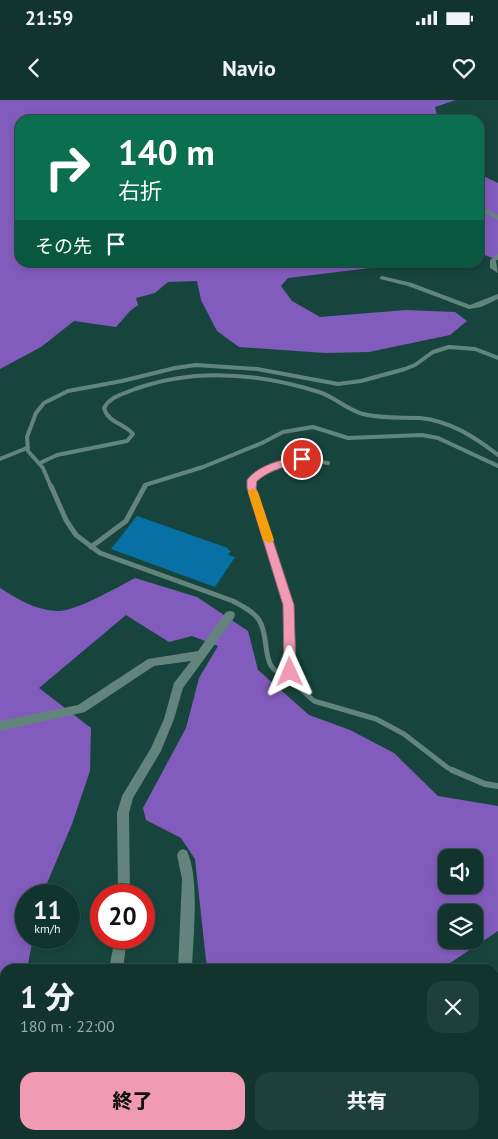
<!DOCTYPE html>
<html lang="ja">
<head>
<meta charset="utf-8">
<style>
  :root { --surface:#11342e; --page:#1e3f3a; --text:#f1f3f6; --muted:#9caaaa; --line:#304f4a; --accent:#f09ab4 }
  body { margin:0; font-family:"PT Sans","Noto Sans JP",sans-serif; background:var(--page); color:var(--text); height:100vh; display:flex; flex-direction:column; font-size:19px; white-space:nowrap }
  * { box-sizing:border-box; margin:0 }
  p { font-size:16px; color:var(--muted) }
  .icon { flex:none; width:28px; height:28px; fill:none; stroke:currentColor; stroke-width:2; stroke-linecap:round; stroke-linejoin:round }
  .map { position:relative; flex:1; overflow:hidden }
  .details { position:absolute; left:0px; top:864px; width:499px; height:176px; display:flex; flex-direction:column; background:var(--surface); border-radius:15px 15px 0 0; box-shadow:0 2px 8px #0003,0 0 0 1px var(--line) }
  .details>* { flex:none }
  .hud { position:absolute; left:15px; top:15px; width:469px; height:152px; border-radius:15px; box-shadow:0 2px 8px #0003,0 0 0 1px var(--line); background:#0b6e4f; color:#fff; overflow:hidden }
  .controls { position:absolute; left:438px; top:749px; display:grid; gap:10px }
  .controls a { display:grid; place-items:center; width:45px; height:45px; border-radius:10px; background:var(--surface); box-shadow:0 2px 8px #0003,0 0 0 1px var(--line); font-size:25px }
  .speed { position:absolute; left:15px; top:784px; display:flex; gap:10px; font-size:25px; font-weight:700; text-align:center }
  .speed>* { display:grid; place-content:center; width:65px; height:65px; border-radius:50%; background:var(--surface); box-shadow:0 2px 8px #0003,0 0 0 1px var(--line); line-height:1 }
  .speed small { font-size:12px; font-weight:400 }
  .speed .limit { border:8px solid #d22; background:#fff; color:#111 }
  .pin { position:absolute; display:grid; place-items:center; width:42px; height:42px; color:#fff; margin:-21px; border:2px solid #fff; border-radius:50%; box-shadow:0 1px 5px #0007 }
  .me { position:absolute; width:55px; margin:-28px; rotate:359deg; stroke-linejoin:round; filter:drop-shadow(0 0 4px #0008) }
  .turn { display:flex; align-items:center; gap:18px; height:105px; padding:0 20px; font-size:22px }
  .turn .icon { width:65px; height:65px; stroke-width:2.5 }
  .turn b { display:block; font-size:35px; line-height:42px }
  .then { display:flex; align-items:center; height:48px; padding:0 20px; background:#0003; gap:10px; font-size:19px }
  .round { display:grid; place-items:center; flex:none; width:52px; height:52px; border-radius:15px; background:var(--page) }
  .overview { display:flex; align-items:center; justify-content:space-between; height:85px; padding:0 20px }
  h1 { font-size:30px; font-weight:800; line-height:38px }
  .action { display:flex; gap:10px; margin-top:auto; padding:10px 20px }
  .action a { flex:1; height:58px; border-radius:15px; background:var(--accent); color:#111; font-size:20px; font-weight:800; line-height:58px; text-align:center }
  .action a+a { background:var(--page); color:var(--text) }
  .status { display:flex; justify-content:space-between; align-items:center; height:35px; padding:0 25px; background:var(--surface); direction:ltr }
  .status svg { height:14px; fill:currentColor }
  header { display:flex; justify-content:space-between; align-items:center; height:65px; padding:0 20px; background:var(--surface); font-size:22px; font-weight:800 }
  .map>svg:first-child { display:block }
</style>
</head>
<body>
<div class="status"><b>21:59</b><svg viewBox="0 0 49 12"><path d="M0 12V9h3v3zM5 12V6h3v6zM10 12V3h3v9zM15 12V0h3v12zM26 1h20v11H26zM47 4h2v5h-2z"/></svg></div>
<header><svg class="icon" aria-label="back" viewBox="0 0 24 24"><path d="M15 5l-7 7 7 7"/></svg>Navio<svg class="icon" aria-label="heart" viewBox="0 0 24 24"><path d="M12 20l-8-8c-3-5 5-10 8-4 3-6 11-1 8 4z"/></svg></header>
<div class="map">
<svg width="498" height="1039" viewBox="0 0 498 1039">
  <rect width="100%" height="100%" fill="#17453d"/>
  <path fill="#825cbc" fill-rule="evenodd" d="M 0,0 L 456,0 L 435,7 L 438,20 L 20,20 L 20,162 L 396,163 L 378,167 L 288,178 L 281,186 L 292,201 L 320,217 L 406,210 L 455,212 L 467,221 L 450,235 L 369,252 L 325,253 L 239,247 L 217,231 L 201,200 L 197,181 L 168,182 L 155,193 L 136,198 L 138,205 L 130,211 L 116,227 L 74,221 L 41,247 L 0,269 Z
    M 479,74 L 498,83 L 498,160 L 479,153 Z
    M 135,478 L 197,497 L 248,531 L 258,570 L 309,615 L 350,630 L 394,653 L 438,696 L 498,706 L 498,831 L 441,869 L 207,869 L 195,759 L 181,738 L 146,720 L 143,708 L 186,628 L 199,578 L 218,546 L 192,536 L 169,542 L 126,515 L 39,588 L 91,628 L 90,671 L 72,724 L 42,795 L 26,795 L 26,838 L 33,838 L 27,869 L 5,869 L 5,950 L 0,965 L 0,488 C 17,499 35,510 57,511 C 75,512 118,487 135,478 ZM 446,758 L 474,758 L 474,785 L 446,785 ZM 446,812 L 474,812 L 474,840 L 446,840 Z"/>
  <path fill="#0770a5" d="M 137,416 L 228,448 L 227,449 L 231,451 L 228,455 L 235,457 L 215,487 L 111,449 Z"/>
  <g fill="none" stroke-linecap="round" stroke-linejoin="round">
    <path stroke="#63847d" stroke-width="4" d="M 0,359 L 27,348
      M 40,363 L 57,355 L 127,341 L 133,334 C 124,323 108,323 104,308 C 111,296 123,294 135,289 C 196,267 258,273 319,292 C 335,297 347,310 363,314 C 382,319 401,317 420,318 C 450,321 475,337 498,355
      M 51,387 L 43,368 L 28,351 L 27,337 L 36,313 L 44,303 L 68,291 L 122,281 L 175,268 L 196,265 L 257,269 L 338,284 L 361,281 L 405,269 L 415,265 L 433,252 L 449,247 L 475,249 L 498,258
      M 144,387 L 145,385 L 203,367 L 262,343 L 283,332 L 313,327 L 348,338 L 422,335 L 438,338 L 498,366
      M 252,387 L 252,380 C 275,362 300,357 328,363"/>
    <path stroke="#63847d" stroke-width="5" d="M 51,386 L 66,420 L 76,435 L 100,453 L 233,501 C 242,506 253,511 259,520 C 272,540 257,574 291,575
      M 252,386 L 288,505 L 290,571 L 294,583 L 314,601 L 376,619 L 404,634 L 448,668 L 455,671
      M 91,447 L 126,421 L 145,386"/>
    <path stroke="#63847d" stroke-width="6" d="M 452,670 L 485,684 L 498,686"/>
    <path fill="#63847d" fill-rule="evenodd" d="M 479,105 L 498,115 L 498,120 L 479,109 Z
      M 498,154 L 498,159 L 496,161 L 498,173 L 490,168 L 490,160 Z
      M 382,176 L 412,183 L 470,205 L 498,194 L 498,199 L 481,207 L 469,209 L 408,186 L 380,179 L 380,177 Z
      M 230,511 L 234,512 L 235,515 L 234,518 L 183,588 L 174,619 L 161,651 L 133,698 L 129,713 L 130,795 L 118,795 L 117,713 L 122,696 L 151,648 L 164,619 L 174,583 L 191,561 L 154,566 L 85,612 L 0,631 L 0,621 L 78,605 L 148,559 L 198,551 L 226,512 Z
      M 183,749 L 187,751 C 200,779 193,837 192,869 L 178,869 L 182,779 L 177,755 L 179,751 Z
      M 115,838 L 127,838 L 123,869 L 109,869 Z
      M 99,1035 L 113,1035 L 112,1039 L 98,1039 Z
      M 473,1035 L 489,1035 L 488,1039 L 472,1039 Z"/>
    <path fill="#85cabc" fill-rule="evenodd" d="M 498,879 L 498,897 L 494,898 L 494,880 Z
      M 498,908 L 498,927 L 494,929 L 494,910 Z
      M 254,1035 L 278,1035 L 277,1039 L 253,1039 Z
      M 304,1035 L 328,1035 L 327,1039 L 303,1039 Z"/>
  </g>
  <path fill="#f09ab4" stroke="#9c6475" d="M 302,356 L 305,356 L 305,361 C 288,366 271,369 257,381 L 256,388 L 294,505 L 296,572 L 294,575 L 286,575 L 284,572 L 283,505 L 247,388 L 247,380 C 259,364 284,359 302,356 Z"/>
  <path fill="#f59e0b" d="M 253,388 L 258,392 L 274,440 L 272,442 L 269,443 L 263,440 L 248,392 Z"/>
</svg>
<div class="controls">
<a><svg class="icon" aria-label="sound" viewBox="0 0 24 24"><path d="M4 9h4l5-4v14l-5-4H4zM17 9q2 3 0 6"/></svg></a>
<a><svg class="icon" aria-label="layers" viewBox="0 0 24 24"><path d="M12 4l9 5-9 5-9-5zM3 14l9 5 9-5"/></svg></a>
</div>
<div class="speed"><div>11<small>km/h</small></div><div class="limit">20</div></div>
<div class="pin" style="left:302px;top:359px;background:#d93025"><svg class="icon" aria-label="arrive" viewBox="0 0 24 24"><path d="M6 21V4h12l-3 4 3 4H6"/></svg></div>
<svg class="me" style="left:290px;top:572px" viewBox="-20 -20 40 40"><path d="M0-17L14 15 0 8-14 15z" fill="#f09ab4" stroke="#fff" stroke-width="4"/></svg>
<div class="hud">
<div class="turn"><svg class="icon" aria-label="right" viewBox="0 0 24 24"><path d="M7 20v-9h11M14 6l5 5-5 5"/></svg><div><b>140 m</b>右折</div></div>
<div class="then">その先<svg class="icon" aria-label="arrive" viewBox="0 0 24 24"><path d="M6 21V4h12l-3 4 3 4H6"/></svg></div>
</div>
<section class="details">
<div class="overview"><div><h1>1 分</h1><p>180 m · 22:00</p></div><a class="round"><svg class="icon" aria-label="close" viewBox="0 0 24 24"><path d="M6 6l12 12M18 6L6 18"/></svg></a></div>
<div class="action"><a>終了</a><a>共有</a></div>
</section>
</div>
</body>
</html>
